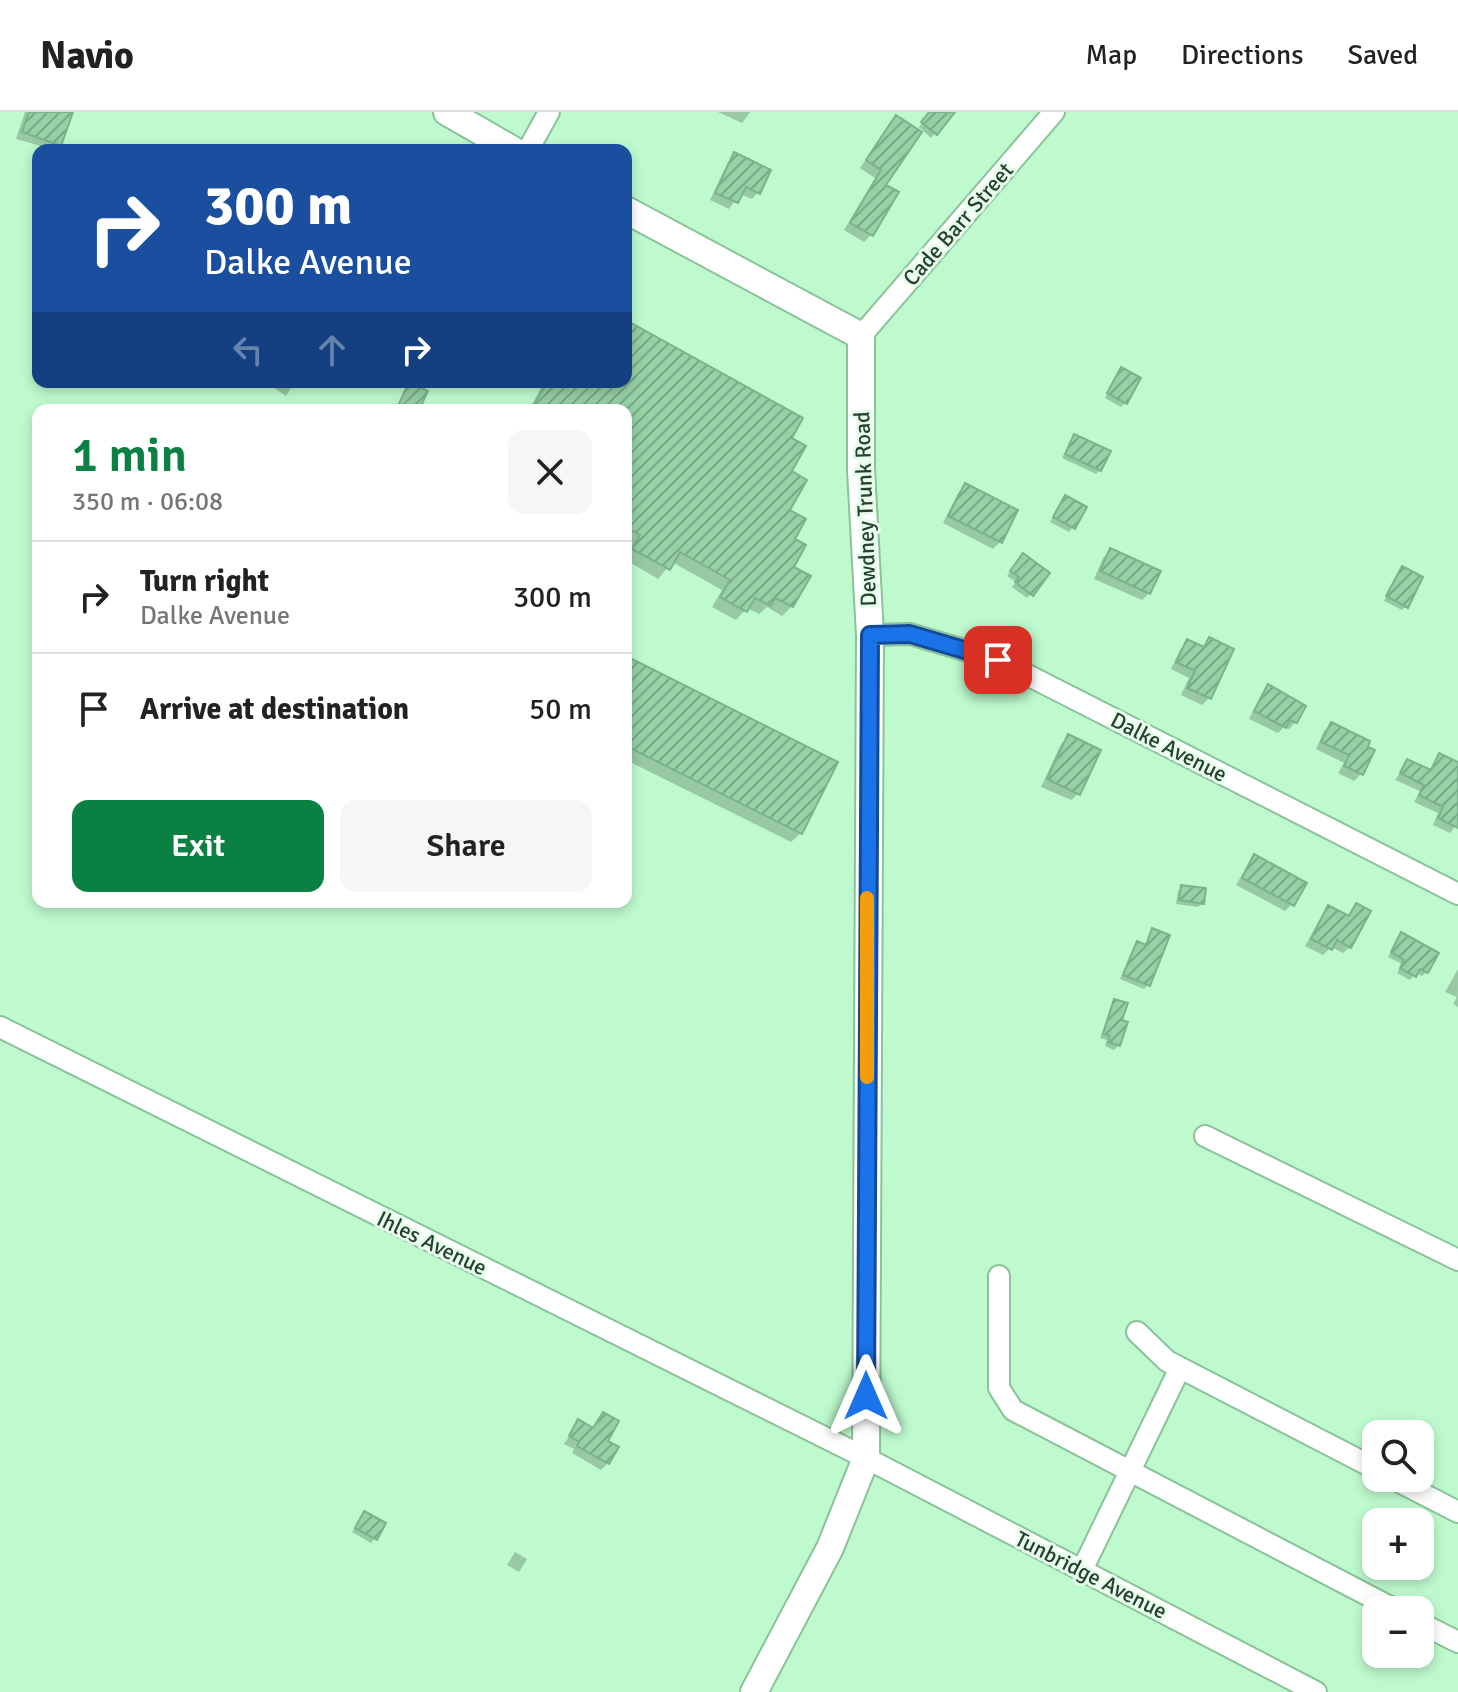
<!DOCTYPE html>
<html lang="en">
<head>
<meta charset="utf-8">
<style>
  :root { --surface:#fff; --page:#f6f6f6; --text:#222; --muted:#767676; --line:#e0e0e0; --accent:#0b8043 }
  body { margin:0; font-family:Signika,sans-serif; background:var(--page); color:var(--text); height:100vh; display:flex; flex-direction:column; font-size:30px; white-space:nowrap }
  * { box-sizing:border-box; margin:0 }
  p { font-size:26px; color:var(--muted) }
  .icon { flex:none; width:44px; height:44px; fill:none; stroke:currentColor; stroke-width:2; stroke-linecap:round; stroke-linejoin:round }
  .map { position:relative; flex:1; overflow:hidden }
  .panel { position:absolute; left:32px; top:292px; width:600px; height:504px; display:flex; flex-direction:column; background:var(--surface); border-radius:16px; box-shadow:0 4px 12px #0003 }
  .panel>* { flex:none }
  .hud { position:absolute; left:32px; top:32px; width:600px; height:244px; border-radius:16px; box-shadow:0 4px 12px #0003; background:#1a4fa0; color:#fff; overflow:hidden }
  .controls { position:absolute; left:1362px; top:1308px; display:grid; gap:16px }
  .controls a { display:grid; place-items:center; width:72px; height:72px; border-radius:16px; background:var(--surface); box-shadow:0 4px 12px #0003; font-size:40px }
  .pin { position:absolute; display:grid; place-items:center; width:68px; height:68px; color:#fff; margin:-34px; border-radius:16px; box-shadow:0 4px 12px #0006 }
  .me { position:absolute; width:88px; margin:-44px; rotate:0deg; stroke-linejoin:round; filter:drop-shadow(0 0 6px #0008) }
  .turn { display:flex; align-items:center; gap:28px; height:168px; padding:0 40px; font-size:36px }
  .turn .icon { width:104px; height:104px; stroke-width:2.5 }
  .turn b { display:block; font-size:56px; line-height:68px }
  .lanes { display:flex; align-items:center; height:76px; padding:0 40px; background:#0003; justify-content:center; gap:40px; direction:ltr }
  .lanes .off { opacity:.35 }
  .round { display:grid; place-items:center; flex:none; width:84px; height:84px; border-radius:16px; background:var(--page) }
  .overview { display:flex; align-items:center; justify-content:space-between; height:136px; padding:0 40px }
  h1 { font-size:48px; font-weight:600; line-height:60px; color:var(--accent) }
  .primary-button { display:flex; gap:16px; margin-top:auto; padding:16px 40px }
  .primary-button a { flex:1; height:92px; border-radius:16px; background:var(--accent); color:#fff; font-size:32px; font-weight:600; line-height:92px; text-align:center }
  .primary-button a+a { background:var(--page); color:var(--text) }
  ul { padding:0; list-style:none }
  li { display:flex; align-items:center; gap:24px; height:112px; padding:0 40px; border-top:2px solid var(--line) }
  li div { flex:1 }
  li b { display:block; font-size:30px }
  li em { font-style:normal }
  header { display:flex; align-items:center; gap:48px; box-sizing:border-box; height:112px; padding:0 40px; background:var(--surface); border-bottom:2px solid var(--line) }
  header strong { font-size:38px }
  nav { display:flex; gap:44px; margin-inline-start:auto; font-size:28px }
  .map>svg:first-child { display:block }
</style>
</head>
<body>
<header>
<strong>Navio</strong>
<nav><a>Map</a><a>Directions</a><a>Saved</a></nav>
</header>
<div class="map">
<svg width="1458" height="1580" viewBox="0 0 1458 1580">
  <defs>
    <pattern id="building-hatch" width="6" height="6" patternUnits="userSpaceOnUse" patternTransform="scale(2)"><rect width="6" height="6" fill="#96d0a5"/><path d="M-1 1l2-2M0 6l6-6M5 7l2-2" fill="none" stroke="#7aaa87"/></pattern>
  </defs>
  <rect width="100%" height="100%" fill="#beface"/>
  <path fill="#0003" d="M 25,0 L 71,0 L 60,33 L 55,38 L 16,27 Z
    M 718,0 L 750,0 L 742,11 Z
    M 930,0 L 953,0 L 931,26 L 919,15 Z
    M 896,5 L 884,73 L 896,81 L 871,123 L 864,130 L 844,118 L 875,66 L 860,56 Z
    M 735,43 L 758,80 L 752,87 L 740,82 L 729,97 L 710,88 L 728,50 Z
    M 626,210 L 789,326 L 787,399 L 792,428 L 792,494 L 782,504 L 767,495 L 759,502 L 747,496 L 736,508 L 712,495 L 722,478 L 672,450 L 658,467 L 626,448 L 632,433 L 626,430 L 626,298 L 529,298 L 544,270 L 626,270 Z
    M 1117,262 L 1126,290 L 1121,295 L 1105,286 Z
    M 265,270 L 295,270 L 286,284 Z
    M 1074,324 L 1100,358 L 1096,362 L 1062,346 Z
    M 965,374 L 1000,430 L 993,437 L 943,411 L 958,381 Z
    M 1066,385 L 1073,415 L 1069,420 L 1050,410 Z
    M 1110,439 L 1149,481 L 1142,488 L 1094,467 L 1103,446 Z
    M 1019,448 L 1031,482 L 1027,486 L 1012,475 L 1016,470 L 1007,464 Z
    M 1403,456 L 1406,494 L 1402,498 L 1384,489 Z
    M 1210,527 L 1209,586 L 1202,593 L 1181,583 L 1189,566 L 1171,557 L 1181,536 L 1188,530 L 1202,536 Z
    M 626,546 L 801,721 L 791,730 L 626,648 Z
    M 1269,574 L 1296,610 L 1289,617 L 1284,615 L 1278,621 L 1249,607 L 1262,581 Z
    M 1331,612 L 1365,636 L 1361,662 L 1354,669 L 1338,661 L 1344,651 L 1316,637 L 1324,619 Z
    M 1068,625 L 1078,682 L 1071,688 L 1041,675 L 1061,632 Z
    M 1440,644 L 1458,652 L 1458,711 L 1450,721 L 1433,713 L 1438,701 L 1414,690 L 1420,679 L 1395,668 L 1408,649 L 1429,659 Z
    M 1255,745 L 1292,792 L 1285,799 L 1236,773 L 1248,752 Z
    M 1182,775 L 1202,791 L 1198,795 L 1176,792 L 1178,779 Z
    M 1356,794 L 1350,835 L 1343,841 L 1331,835 L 1323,843 L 1305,834 L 1322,803 L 1329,796 L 1347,805 Z
    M 1153,819 L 1148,872 L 1144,877 L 1120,867 L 1133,836 L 1137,831 L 1144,834 Z
    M 1398,827 L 1427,860 L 1422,864 L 1416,861 L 1410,868 L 1397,861 L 1402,852 L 1388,845 Z
    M 1458,857 L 1458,895 L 1453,892 L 1457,885 L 1445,880 Z
    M 1115,890 L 1120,909 L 1119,933 L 1114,938 L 1105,934 L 1107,928 L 1100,926 L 1111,894 Z
    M 603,1302 L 608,1351 L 601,1358 L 572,1341 L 574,1337 L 564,1332 L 579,1310 L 592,1317 Z
    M 364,1402 L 375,1426 L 371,1431 L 352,1420 Z
    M 515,1440 L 527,1447 L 519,1460 L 507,1453 Z"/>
  <path fill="url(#building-hatch)" stroke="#7ab48a" stroke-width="2" d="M 29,0 L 73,0 L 61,34 L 22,20 Z
    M 929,0 L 955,0 L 937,23 L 921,10 Z
    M 896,3 L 922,20 L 886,73 L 899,80 L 873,124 L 850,111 L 881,58 L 866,48 Z
    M 734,40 L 771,58 L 760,82 L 746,75 L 738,91 L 715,81 Z
    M 626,208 L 803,306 L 792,326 L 806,334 L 792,359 L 807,368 L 790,398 L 806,407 L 795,427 L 806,433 L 794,455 L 811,464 L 793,495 L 775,486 L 771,494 L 755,486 L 747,500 L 720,485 L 730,468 L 680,440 L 670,458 L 632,437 L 640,423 L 626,415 L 626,298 L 531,298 L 547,270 L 626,270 Z
    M 1121,255 L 1141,266 L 1127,292 L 1107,281 Z
    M 409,270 L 428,279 L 419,298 L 396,298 Z
    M 1074,322 L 1111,339 L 1101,359 L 1065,342 Z
    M 965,371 L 1018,398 L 1002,431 L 948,404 Z
    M 1065,383 L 1087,395 L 1075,417 L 1053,405 Z
    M 1110,436 L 1161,459 L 1150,482 L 1100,459 Z
    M 1023,441 L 1050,461 L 1033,484 L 1015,470 L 1019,465 L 1010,459 Z
    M 1402,454 L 1423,465 L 1408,496 L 1386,484 Z
    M 1209,525 L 1234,537 L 1211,587 L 1187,576 L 1195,559 L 1176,550 L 1187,527 L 1204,535 Z
    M 626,544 L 838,650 L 802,722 L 626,634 Z
    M 1268,572 L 1306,594 L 1297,611 L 1290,608 L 1286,616 L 1254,599 Z
    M 1331,610 L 1370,629 L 1368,635 L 1375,638 L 1363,663 L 1344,654 L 1349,643 L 1321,630 Z
    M 1068,622 L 1101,638 L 1080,683 L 1047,667 Z
    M 1439,641 L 1458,650 L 1458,716 L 1438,706 L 1443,695 L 1419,683 L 1424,673 L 1400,661 L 1407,647 L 1431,658 Z
    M 1254,742 L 1307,771 L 1294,794 L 1242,766 Z
    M 1181,773 L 1206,776 L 1204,792 L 1179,788 Z
    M 1356,791 L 1371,799 L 1351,836 L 1337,828 L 1332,838 L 1311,827 L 1328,793 L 1349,804 Z
    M 1152,816 L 1170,823 L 1150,874 L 1123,863 L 1137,829 L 1146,833 Z
    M 1401,820 L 1439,841 L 1428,861 L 1420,857 L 1416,865 L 1400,856 L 1404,848 L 1391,840 Z
    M 1114,887 L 1128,891 L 1122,908 L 1128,910 L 1120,934 L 1108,930 L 1110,924 L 1103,922 Z
    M 603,1300 L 619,1309 L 608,1329 L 619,1335 L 609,1352 L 577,1334 L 579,1330 L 569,1324 L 578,1307 L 593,1316 Z
    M 364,1399 L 386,1411 L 377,1428 L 355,1416 Z"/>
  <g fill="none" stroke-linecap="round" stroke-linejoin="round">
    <defs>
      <path id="minor" d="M 528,38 L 549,0
        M 861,224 L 1054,0
        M 870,523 L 910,522 L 998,548 L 1458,782
        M 0,915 L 866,1346 L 1316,1580
        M 1205,1024 L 1458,1148
        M 999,1164 L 999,1276 L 1013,1298 L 1396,1498
        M 1137,1220 L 1167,1249 L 1376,1357
        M 1392,1366 L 1458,1400
        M 1082,1458 L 1180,1256
        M 1420,1511 L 1458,1530"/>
      <path id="major" d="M 447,0 L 513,38
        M 626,98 L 861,224 L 861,358 L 870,523 L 866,1346 L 830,1436 L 754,1580"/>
    </defs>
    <use href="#minor" stroke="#8ac399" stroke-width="24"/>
    <use href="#major" stroke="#8ac399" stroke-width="30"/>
    <use href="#minor" stroke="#fff" stroke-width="20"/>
    <use href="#major" stroke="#fff" stroke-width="26"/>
  </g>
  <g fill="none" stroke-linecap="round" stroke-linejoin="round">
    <defs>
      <path id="route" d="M 866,1284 L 870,523 L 910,522 L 998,548"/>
    </defs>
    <use href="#route" stroke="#114b97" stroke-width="20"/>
    <use href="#route" stroke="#1a73e8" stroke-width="14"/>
    <path stroke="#f59e0b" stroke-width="14" d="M 867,965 L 867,786"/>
  </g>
  <g text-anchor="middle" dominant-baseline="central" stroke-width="6" stroke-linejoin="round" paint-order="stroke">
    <g font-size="22" fill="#28402e" stroke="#e6fdeb">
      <text transform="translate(958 112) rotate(-49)">Cade Barr Street</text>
      <text transform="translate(865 397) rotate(-92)">Dewdney Trunk Road</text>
      <text transform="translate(1169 635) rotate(27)">Dalke Avenue</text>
      <text transform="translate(432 1131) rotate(26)">Ihles Avenue</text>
      <text transform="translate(1091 1463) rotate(27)">Tunbridge Avenue</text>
    </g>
  </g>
</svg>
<div class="controls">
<a><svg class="icon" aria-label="search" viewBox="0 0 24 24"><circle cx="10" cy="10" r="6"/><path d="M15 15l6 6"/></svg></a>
<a>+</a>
<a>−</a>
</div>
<div class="pin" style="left:998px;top:548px;background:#d93025"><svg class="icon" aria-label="arrive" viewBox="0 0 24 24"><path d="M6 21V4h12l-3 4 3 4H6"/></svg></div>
<svg class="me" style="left:866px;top:1284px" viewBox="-20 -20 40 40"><path d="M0-17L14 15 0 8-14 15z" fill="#1a73e8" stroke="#fff" stroke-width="4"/></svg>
<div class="hud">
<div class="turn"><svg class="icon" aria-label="right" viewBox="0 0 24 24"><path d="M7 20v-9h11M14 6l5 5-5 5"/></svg><div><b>300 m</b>Dalke Avenue</div></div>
<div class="lanes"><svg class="icon off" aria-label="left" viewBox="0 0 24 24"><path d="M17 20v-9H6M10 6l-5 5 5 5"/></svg><svg class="icon off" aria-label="ahead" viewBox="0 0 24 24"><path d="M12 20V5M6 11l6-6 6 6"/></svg><svg class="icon" aria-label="right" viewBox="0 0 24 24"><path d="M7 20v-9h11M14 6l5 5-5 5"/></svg></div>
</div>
<section class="panel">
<div class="overview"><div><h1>1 min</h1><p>350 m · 06:08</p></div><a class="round"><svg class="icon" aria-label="close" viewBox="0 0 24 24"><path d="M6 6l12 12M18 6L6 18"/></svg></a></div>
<ul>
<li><svg class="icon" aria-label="right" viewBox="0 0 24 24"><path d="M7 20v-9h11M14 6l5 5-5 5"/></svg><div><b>Turn right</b><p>Dalke Avenue</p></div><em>300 m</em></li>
<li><svg class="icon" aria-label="arrive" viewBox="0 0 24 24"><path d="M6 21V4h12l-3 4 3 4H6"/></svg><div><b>Arrive at destination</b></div><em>50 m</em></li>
</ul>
<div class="primary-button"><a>Exit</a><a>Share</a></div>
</section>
</div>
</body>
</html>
